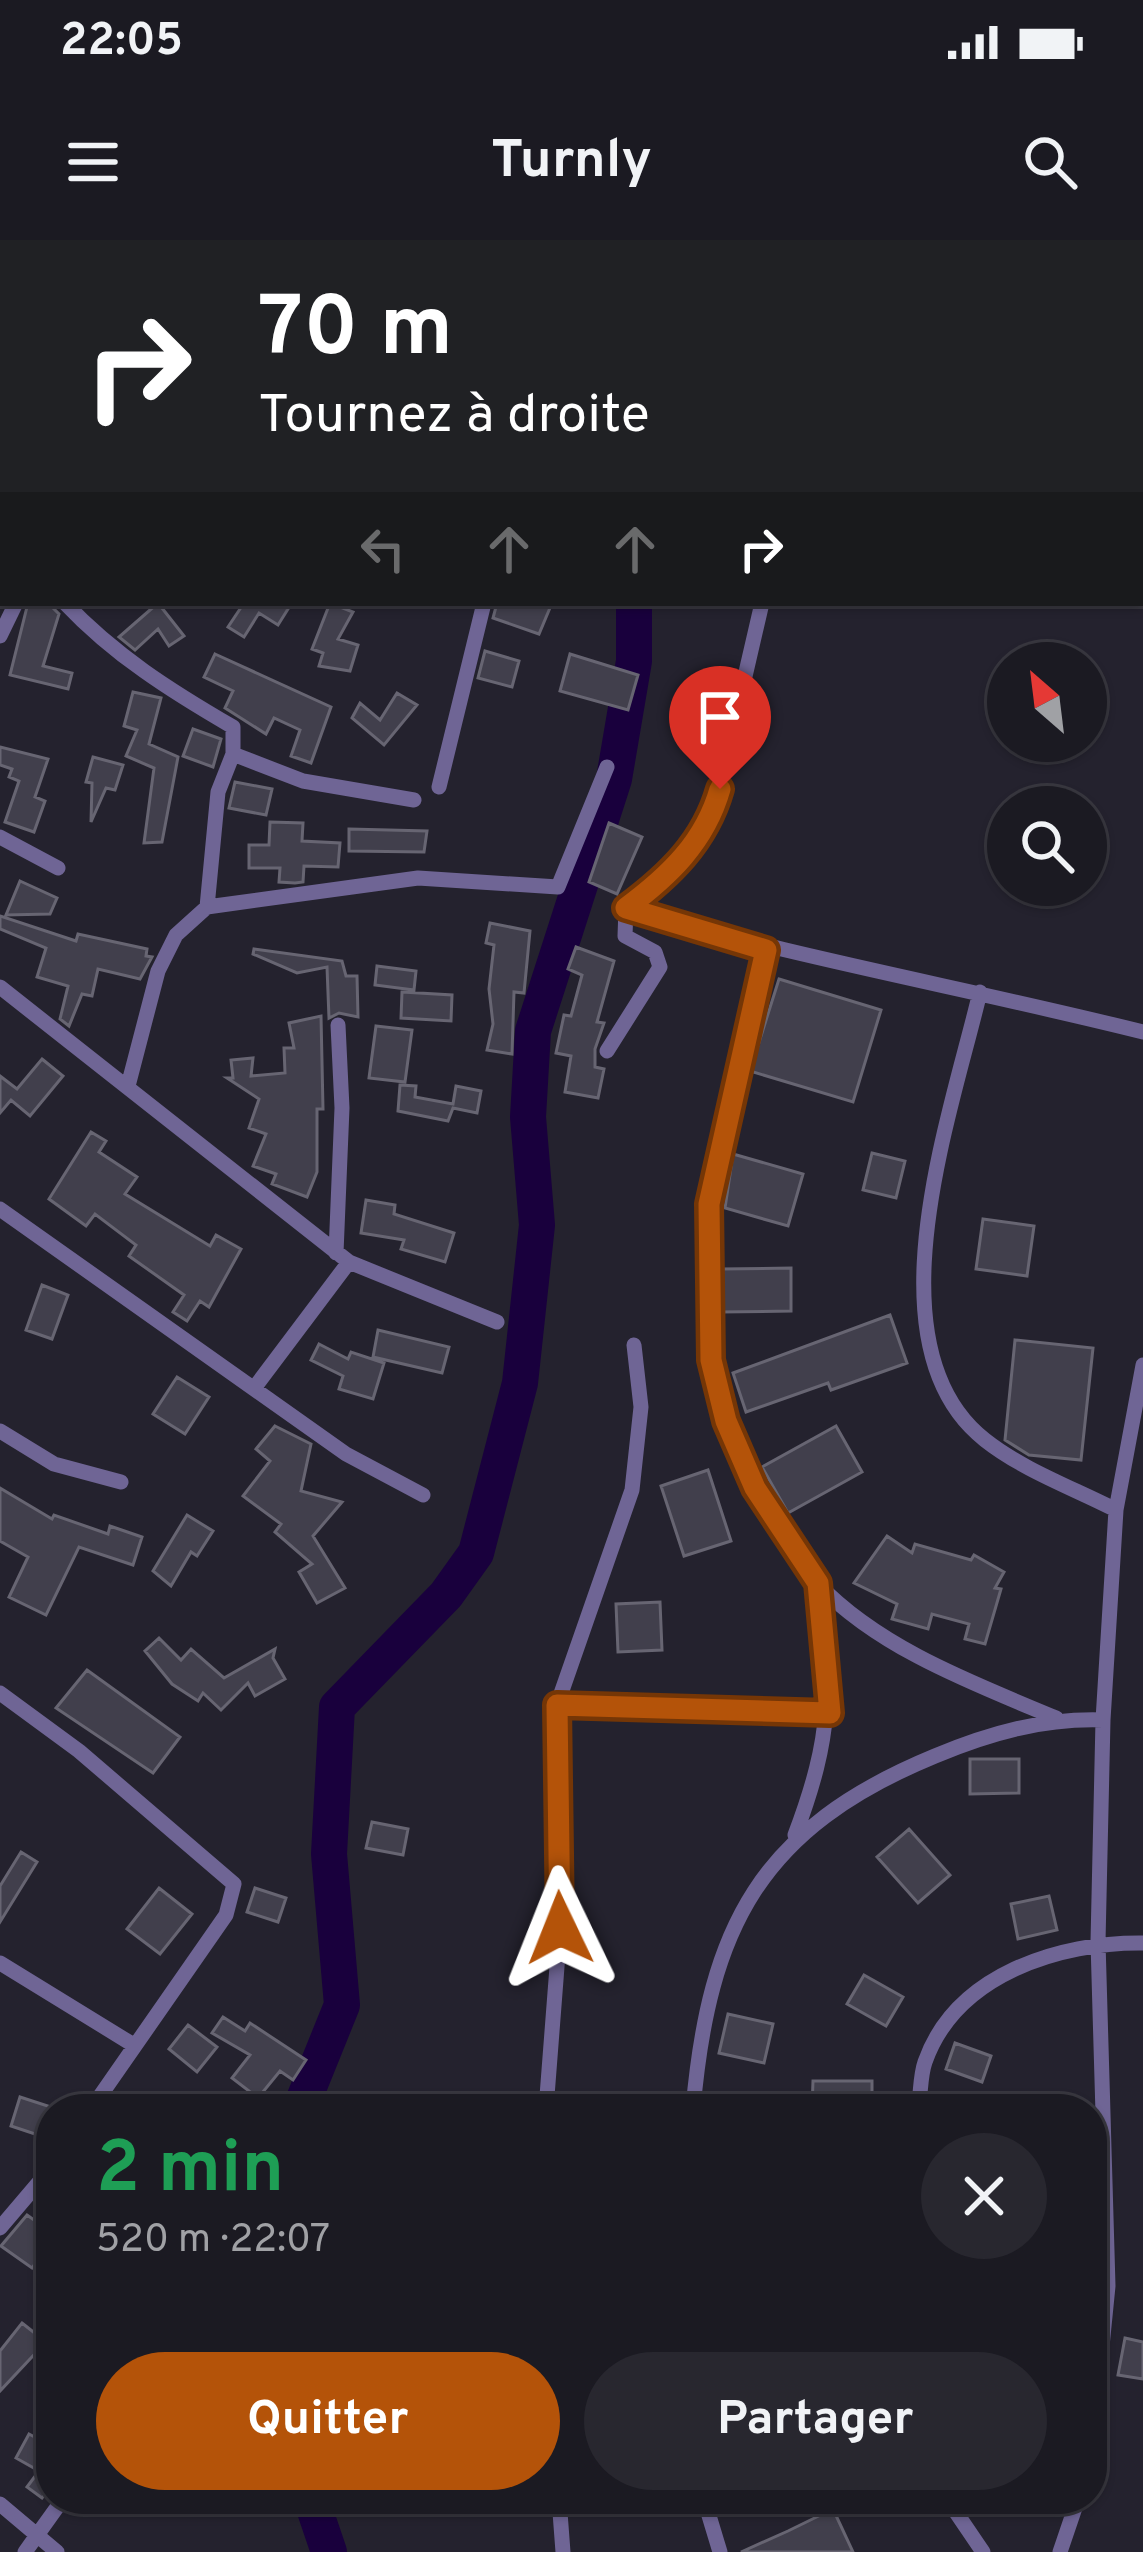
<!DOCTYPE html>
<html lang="fr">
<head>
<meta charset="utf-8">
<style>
  :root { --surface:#1b1a22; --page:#28272f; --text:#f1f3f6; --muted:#a0a1a5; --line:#393840; --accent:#b45309 }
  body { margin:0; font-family:Overpass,sans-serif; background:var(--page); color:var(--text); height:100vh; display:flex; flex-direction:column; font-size:45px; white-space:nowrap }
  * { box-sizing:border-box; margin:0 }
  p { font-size:39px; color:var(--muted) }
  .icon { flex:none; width:66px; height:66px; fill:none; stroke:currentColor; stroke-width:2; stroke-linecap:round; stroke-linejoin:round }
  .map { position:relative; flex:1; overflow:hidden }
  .panel { position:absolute; left:36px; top:1854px; width:1071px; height:420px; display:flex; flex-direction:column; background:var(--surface); border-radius:48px; box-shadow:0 3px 9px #0004,0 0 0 3px var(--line) }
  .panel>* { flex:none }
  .guide { position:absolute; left:0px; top:0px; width:1143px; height:366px; box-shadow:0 3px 9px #0004,0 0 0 3px var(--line); background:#202124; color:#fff; overflow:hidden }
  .needle { width:78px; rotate:332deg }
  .tools { position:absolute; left:987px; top:402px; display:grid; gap:24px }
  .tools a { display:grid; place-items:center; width:120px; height:120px; border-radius:50%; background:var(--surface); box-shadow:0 3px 9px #0004,0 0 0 3px var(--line); font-size:60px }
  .pin { position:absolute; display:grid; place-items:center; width:102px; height:102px; color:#fff; margin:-123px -51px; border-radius:50% 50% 50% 0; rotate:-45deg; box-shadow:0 0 12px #0007 }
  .pin .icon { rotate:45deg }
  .me { position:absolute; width:132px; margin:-66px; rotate:358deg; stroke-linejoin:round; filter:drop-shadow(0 0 9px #0008) }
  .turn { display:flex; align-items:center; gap:42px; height:252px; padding:0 60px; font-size:54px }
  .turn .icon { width:156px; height:156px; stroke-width:2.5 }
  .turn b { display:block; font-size:84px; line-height:102px }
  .lanes { display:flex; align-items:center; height:114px; padding:0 60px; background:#0003; justify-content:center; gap:60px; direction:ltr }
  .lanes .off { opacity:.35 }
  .round { display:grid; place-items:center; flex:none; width:126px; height:126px; border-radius:63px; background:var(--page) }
  .summary { display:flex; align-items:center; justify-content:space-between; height:204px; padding:0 60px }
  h1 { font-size:72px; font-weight:700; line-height:90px; color:#1e9e55 }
  .cta { display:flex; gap:24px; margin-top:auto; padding:24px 60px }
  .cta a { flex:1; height:138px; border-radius:72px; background:var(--accent); color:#fff; font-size:48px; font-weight:700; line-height:138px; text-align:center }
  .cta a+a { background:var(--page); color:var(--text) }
  .status { display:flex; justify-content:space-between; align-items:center; height:84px; padding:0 60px; background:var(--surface); direction:ltr }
  .status svg { height:33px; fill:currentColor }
  header { display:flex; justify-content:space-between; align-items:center; height:156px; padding:0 60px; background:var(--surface); font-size:54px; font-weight:700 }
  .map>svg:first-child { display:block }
</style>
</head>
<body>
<div class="status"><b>22:05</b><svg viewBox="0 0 49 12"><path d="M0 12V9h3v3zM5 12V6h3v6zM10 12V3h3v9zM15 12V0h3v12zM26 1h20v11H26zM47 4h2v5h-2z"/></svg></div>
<header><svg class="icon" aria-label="menu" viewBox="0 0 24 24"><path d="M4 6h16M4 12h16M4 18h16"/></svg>Turnly<svg class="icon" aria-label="search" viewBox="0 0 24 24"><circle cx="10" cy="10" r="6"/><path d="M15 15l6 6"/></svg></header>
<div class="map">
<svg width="1143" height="2312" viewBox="0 0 1143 2312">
  <rect width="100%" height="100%" fill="#24222e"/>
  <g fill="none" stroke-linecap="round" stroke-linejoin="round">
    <path stroke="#19003d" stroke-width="36" d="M 556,0 L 557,3
      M 300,1869 L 342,1765 L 329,1614 L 337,1467 L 446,1355 L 476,1313 L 520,1143 L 537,985 L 528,877 L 533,791 L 614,539 L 634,421 L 634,363
      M 311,2259 L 329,2312"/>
  </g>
  <path fill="#413f4c" stroke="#676572" stroke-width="3" d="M 28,363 L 48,363 L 59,374 L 43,426 L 72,433 L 68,449 L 10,435 Z
    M 158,363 L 184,396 L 169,406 L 158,389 L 135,410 L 119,397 Z
    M 244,363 L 278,363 L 288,369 L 278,385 L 259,373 L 244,397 L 228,387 Z
    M 330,363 L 353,372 L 338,399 L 358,405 L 350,431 L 319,426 L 323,413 L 312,409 Z
    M 497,363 L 552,363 L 539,394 L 493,378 Z
    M 485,411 L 519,421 L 512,447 L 478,438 Z
    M 215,414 L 331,467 L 311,523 L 291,516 L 300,490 L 274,478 L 266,494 L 225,468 L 233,451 L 204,437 Z
    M 570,414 L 638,435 L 628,470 L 560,451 Z
    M 133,452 L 161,458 L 149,504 L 178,517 L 162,602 L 144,603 L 154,528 L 126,516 L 137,490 L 124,486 Z
    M 397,453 L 417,465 L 384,505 L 352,478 L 360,463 L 380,480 Z
    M 692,455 L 713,457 L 702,503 L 682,497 Z
    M 193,489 L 221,499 L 213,527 L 183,516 Z
    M 0,507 L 48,519 L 35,557 L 45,561 L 34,592 L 5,582 L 19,541 L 9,537 L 12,529 L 0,525 Z
    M 93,517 L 123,525 L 115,550 L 106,548 L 91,582 L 92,543 L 86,542 Z
    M 235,542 L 272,549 L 266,575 L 229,568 Z
    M 270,582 L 303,583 L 302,601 L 340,603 L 338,627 L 304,626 L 303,642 L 295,643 L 279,642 L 280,628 L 249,628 L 249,605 L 269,605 Z
    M 609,583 L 642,597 L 617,654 L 589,642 Z
    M 349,589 L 427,591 L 424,612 L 349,611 Z
    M 20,641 L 57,658 L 50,674 L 6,675 Z
    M 0,676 L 76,701 L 78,694 L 147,709 L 146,716 L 152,717 L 140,739 L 98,729 L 92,756 L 82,754 L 69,786 L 60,779 L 68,746 L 37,737 L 46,708 L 0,689 Z
    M 490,683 L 530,691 L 524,753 L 514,752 L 512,814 L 487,810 L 493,784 L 489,749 L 494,705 L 486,703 Z
    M 576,707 L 614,721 L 597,782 L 604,783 L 595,809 L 595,827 L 604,829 L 598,858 L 565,852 L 571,816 L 556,813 L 564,775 L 571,776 L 582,735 L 568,729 Z
    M 254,709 L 342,721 L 346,736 L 357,736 L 358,777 L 339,773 L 329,778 L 327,727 L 297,733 L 253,714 Z
    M 377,726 L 416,731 L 414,750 L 375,745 Z
    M 779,739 L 881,770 L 853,862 L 750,831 Z
    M 402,752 L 452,755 L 451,781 L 401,778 Z
    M 321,776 L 323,869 L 317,869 L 317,932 L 307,957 L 272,944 L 276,934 L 253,926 L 266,894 L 249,888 L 259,859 L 227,838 L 233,838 L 231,820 L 253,818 L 251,836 L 285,833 L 284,808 L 294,808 L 289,783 Z
    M 376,786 L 412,790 L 405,842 L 369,838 Z
    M 42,819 L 63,836 L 30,876 L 11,860 L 0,873 L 0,836 L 17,849 Z
    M 400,845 L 416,846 L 415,857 L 453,864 L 456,846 L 481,851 L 477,873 L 453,868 L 448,881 L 398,871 Z
    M 91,892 L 106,901 L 99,912 L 137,937 L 125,954 L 210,1006 L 216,995 L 241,1009 L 209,1067 L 200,1061 L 187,1081 L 173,1072 L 184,1055 L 129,1016 L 136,1005 L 95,974 L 86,986 L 49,959 Z
    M 872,913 L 905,921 L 896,958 L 863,950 Z
    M 733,914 L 803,934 L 788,986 L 725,968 Z
    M 366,960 L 395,965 L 394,974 L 454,993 L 445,1022 L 401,1009 L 404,1000 L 361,993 Z
    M 983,979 L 1034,986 L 1027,1036 L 976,1029 Z
    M 791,1028 L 791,1071 L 721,1072 L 721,1029 Z
    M 42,1045 L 68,1055 L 52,1099 L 26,1090 Z
    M 890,1075 L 907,1123 L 831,1150 L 828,1143 L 746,1172 L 733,1133 Z
    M 378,1090 L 449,1107 L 442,1133 L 373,1117 Z
    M 1015,1100 L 1093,1108 L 1081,1220 L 1029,1215 L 1005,1200 Z
    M 319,1104 L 348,1119 L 351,1112 L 384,1123 L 373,1159 L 339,1149 L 343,1136 L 311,1120 Z
    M 177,1137 L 209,1157 L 185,1194 L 153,1174 Z
    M 275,1186 L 311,1204 L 301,1251 L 342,1262 L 313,1296 L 345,1348 L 317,1363 L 299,1332 L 312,1324 L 275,1292 L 281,1284 L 243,1256 L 270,1221 L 256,1209 Z
    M 836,1186 L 862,1232 L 788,1273 L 762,1227 Z
    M 708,1230 L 731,1301 L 684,1316 L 661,1246 Z
    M 0,1248 L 52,1279 L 54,1275 L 108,1294 L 110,1286 L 142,1297 L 133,1325 L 79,1307 L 46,1375 L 9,1357 L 28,1317 L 0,1301 Z
    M 187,1275 L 213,1291 L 197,1316 L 191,1312 L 171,1346 L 153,1331 Z
    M 887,1296 L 912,1313 L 915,1304 L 971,1320 L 974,1315 L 1004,1332 L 995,1348 L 1001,1349 L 985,1404 L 965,1399 L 969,1384 L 932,1374 L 928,1389 L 892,1379 L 897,1364 L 854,1343 Z
    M 660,1362 L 662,1410 L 618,1412 L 616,1364 Z
    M 159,1398 L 181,1420 L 191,1409 L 224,1438 L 275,1409 L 273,1418 L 285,1439 L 255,1456 L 248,1443 L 221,1470 L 203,1453 L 198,1461 L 172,1444 L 145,1411 Z
    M 87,1430 L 180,1497 L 153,1533 L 56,1468 Z
    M 970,1519 L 1019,1519 L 1019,1553 L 970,1554 Z
    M 372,1582 L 408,1589 L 403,1615 L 366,1608 Z
    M 909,1589 L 950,1635 L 918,1663 L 877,1617 Z
    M 21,1612 L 37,1622 L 0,1682 L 0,1646 Z
    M 159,1648 L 192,1674 L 160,1714 L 127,1689 Z
    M 255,1648 L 286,1658 L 278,1682 L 247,1672 Z
    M 1049,1656 L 1057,1690 L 1018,1699 L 1011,1664 Z
    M 864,1735 L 903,1757 L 886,1786 L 847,1764 Z
    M 728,1774 L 773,1784 L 764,1823 L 719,1813 Z
    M 223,1777 L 245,1791 L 250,1783 L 306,1820 L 293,1840 L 280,1831 L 258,1858 L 232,1838 L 250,1815 L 212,1793 Z
    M 188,1785 L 217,1807 L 197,1832 L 169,1809 Z
    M 955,1803 L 991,1816 L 982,1842 L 946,1829 Z
    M 813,1841 L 872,1841 L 872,1869 L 812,1869 Z
    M 20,1857 L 51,1867 L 47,1898 L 11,1886 Z
    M 27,1975 L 51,1992 L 51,2001 L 32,2028 L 1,2006 Z
    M 22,2083 L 46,2102 L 0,2151 L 0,2111 Z
    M 1125,2098 L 1143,2102 L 1143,2139 L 1118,2135 Z
    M 29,2194 L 51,2206 L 51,2247 L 42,2258 L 27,2247 L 39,2231 L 16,2218 Z
    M 833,2269 L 853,2312 L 741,2312 L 788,2291 Z"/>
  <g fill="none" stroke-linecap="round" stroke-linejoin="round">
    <path stroke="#6f6595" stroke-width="15" d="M 270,0 L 275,3
      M 775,0 L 775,3
      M 77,3 L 80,0
      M 243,3 L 244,0
      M 0,113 L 3,109
      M 65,363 C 114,415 171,451 233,487 L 233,514 L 218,552 L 207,667
      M 0,396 L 16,363
      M 233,514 L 303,541 L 414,560
      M 439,547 L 484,363
      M 0,597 L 58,628
      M 626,668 C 796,718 971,749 1143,792
      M 766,709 C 721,908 656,1096 778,1283 C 791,1302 802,1327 818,1344 C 880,1409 975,1444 1056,1478
      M 0,747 L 349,1022 L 497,1082
      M 980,752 C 952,872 866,1107 985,1200 C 1023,1230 1073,1248 1116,1270
      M 607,811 L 660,727 L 655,712 L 625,696 L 626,668 L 658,644 L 712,579 L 762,363
      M 128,846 L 158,731 L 176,695 L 207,667 L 418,638 L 558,647 L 607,527
      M 0,969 L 346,1214 L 423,1255
      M 336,1013 L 342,868 L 338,785
      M 255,1147 L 349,1022
      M 0,1191 L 54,1224 L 121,1242
      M 0,1453 L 79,1511 L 234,1644 L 226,1675 L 91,1869
      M 557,1465 L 829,1473
      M 795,1595 C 833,1494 832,1449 817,1344
      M 0,1723 L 132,1804
      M 546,1869 L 560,1688 L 557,1465 L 632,1250 L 641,1167 L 634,1105
      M 693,1869 C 709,1687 760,1588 935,1516 C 990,1493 1044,1478 1103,1480
      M 918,1869 C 921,1854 920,1836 925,1822 C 956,1734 1060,1702 1143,1703
      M 0,1988 L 51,1928
      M 1092,2207 L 1108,2046 L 1098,1702 L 1103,1480 L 1116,1270 L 1143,1125
      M 559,2259 L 563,2312
      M 704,2259 L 720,2312
      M 947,2259 L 983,2312
      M 0,2264 L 57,2312
      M 25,2312 L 63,2259
      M 1060,2312 L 1078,2259"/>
  </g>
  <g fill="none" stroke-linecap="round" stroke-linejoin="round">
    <defs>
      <path id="route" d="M 560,1688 L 557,1465 L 830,1473 L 818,1343 L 755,1248 L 726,1181 L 711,1120 L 709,964 L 766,710 L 626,668 C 669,636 705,602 720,549"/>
    </defs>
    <use href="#route" stroke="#753606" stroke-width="30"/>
    <use href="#route" stroke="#b45309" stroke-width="21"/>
  </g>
</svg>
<div class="tools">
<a><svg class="needle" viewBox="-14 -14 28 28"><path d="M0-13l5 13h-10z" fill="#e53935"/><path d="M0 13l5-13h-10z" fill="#a0a1a5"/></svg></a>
<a><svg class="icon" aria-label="search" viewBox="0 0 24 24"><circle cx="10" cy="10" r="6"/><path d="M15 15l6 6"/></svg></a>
</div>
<div class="pin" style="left:720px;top:549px;background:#d93025"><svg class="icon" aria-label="arrive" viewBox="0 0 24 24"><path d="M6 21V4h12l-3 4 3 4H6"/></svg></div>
<svg class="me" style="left:560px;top:1688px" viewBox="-20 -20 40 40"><path d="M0-17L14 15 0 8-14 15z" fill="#b45309" stroke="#fff" stroke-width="4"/></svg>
<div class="guide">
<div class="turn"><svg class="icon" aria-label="right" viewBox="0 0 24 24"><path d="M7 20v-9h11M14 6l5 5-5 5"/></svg><div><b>70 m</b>Tournez à droite</div></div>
<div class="lanes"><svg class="icon off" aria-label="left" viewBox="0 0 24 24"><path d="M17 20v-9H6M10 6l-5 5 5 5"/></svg><svg class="icon off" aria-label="ahead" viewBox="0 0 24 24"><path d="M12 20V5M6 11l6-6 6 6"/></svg><svg class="icon off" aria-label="ahead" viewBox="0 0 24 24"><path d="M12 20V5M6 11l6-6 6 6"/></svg><svg class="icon" aria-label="right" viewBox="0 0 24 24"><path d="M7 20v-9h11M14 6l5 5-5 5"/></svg></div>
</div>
<section class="panel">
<div class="summary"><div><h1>2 min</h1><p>520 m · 22:07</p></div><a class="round"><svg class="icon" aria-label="close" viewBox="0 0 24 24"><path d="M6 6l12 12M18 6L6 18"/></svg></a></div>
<div class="cta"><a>Quitter</a><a>Partager</a></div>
</section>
</div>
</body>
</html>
